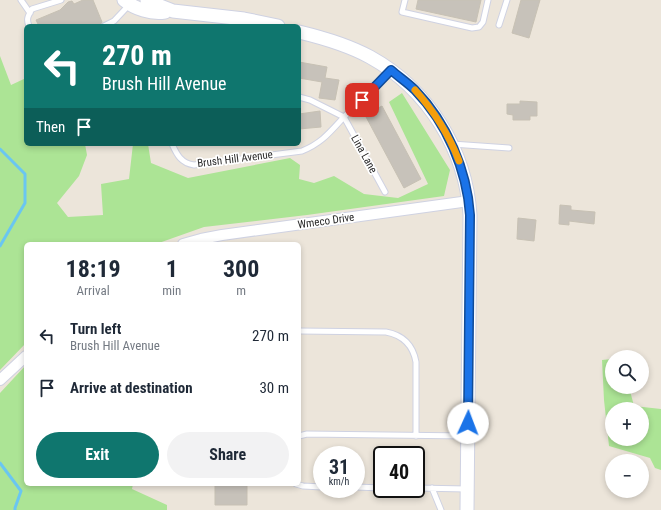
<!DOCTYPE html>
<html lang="en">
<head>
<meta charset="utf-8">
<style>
  :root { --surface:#fff; --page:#f2f2f3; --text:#1f2937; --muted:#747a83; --accent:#0f766e }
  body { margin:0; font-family:"Roboto Condensed",sans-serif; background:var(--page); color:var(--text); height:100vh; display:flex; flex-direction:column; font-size:15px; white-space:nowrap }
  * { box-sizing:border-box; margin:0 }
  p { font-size:13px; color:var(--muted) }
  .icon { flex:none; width:22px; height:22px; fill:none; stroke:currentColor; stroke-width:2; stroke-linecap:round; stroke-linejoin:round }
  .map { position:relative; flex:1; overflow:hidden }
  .panel { position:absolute; left:24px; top:242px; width:277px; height:244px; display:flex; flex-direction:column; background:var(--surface); border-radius:6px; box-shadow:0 2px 6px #0003 }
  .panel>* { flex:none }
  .top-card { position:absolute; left:24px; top:24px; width:277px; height:122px; border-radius:6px; box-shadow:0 2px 6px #0003; background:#0f766e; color:#fff; overflow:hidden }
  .tools { position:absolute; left:605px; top:350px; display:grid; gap:8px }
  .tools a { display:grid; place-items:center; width:44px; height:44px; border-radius:50%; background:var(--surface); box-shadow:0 2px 6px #0003; font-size:20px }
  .speed { position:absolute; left:313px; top:446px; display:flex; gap:8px; font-size:20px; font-weight:700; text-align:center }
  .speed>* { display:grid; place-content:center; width:52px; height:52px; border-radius:50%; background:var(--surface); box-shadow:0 2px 6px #0003; line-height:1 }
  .speed small { font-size:10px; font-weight:400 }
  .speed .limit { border:2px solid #111; border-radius:6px; background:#fff; color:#111 }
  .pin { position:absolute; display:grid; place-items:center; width:34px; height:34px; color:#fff; margin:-17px; border-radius:8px; box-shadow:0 2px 6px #0006 }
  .me { position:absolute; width:44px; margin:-22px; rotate:2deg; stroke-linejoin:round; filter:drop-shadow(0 0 3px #0008) }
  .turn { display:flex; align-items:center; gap:14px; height:84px; padding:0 12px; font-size:18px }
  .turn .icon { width:52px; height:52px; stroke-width:2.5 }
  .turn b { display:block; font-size:28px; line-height:34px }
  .then { display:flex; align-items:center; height:38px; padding:0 12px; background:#0003; gap:8px; font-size:15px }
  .eta { display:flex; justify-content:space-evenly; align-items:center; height:68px; text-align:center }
  .eta b { font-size:24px; font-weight:700; line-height:28px }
  .cta { display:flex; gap:8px; margin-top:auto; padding:8px 12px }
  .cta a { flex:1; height:46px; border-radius:24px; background:var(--accent); color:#fff; font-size:16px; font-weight:700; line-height:46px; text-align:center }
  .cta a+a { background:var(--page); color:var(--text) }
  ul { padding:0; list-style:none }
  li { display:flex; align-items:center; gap:12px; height:52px; padding:0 12px }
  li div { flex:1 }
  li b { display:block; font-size:15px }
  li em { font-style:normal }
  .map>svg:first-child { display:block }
</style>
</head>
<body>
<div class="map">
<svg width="661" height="510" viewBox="0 0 661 510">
  <rect width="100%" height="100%" fill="#ece5da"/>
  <path fill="#ace495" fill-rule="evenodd" d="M 0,56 L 11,85 L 26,78 L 26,144 L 85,144 L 87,155 L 79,176 L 57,203 L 68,217 L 103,215 L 101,184 L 129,179 L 133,144 L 148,144 L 151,163 L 188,178 L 290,158 L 300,165 L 299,179 L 314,183 L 334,176 L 364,194 L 398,198 L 428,184 L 389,102 L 402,93 L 450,170 L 444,196 L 307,215 L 204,227 L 156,244 L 26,244 L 26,343 L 0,370 Z
    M 612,359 L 612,387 L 629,387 L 634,406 L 661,409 L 661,470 L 655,468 L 650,458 L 609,446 L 604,400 L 602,360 ZM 612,409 L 642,409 L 642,439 L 612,439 Z
    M 26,365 L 26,484 L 133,484 L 132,489 L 167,505 L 167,510 L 0,510 L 0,393 Z"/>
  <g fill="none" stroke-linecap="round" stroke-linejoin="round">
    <path stroke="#6ac6f1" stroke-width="3" d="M 0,149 L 25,174 L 25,203 L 0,246
      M 0,463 L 21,491 L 15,508 L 15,510"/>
  </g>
  <path fill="#c7c2ba" stroke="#c7c1b4" d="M 83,0 L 93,0 L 102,22 L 100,26 L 39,26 L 36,20 L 60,10 L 68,2 L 72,1 L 74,4 Z
    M 418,0 L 481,0 L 476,22 L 416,9 Z
    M 521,0 L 540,0 L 529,38 L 512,33 Z
    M 299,62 L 327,67 L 325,78 L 339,80 L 335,100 L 319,98 L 322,82 L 299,78 Z
    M 520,101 L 537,102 L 537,116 L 530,116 L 530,120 L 513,120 L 513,115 L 507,114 L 507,104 L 520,104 Z
    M 382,106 L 421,179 L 404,188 L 365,115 Z
    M 320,111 L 321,127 L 299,129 L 299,114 Z
    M 560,205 L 571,206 L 571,210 L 595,212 L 594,224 L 569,221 L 569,225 L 559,224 Z
    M 518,218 L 536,220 L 534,241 L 517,239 Z
    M 215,484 L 247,484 L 247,505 L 215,505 Z"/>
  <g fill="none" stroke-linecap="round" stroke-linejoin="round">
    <defs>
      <path id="service" d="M 21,0 L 30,13
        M 405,0 L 402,12 L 472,28 L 479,27 L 483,22 L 488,0
        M 499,25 L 507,0
        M 29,26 C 26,19 28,16 32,9 L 61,0
        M 104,26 L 114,21 L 129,5
        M 172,144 C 177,155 181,163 194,165 L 302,151 C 322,143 330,132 344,117 L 310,100 L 299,97
        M 452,144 L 509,148
        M 385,192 L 344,117 L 351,110 L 391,71
        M 299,331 L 386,332 C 402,335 413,345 416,362 L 416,436
        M 299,436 L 307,434 L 467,436
        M 296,484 L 303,486 L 322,487
        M 356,487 L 382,488
        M 416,488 L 467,489
        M 432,488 L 441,510"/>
      <path id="minor" d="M 183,244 L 201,239 L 222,235 L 469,201
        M 0,380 L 26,356"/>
      <path id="tertiary" d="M 124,0 C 135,9 151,14 165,12
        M 147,0 L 155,4 L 173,11 L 244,19 L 278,26
        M 299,32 C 324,38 348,45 370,57 C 428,89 466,150 470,215 L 467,510"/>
    </defs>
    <use href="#service" stroke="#cfd2e2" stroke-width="7"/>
    <use href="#minor" stroke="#cfd2e2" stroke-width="12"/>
    <use href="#tertiary" stroke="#cfd2e2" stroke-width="15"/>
    <use href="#service" stroke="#fff" stroke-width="5"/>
    <use href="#minor" stroke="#fff" stroke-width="10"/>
    <use href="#tertiary" stroke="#fff" stroke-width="13"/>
  </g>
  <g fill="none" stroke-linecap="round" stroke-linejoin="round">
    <defs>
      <path id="route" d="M 362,100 L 391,70 C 399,77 408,83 415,90 C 447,123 467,170 470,215 L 468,423"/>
    </defs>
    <use href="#route" stroke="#114b97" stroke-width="10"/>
    <use href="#route" stroke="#1a73e8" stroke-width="7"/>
    <path stroke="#f59e0b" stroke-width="7" d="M 415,90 C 434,111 449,135 459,161"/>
  </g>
  <g text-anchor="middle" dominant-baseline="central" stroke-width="3.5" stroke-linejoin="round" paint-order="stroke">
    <g font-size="11" fill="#292929" stroke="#fff">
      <text transform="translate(364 154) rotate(61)">Lina Lane</text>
      <text transform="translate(235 159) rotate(-7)">Brush Hill Avenue</text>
      <text transform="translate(326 221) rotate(-8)">Wmeco Drive</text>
    </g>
  </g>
</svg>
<div class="tools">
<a><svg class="icon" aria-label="search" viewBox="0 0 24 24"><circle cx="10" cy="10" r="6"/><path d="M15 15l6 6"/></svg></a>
<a>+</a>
<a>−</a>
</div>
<div class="speed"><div>31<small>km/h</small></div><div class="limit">40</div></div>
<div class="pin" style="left:362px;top:100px;background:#d93025"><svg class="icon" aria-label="arrive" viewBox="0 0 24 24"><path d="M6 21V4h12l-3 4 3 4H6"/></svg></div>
<svg class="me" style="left:468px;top:423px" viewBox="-20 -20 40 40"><circle r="19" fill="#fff"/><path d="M0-13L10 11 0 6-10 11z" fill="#1a73e8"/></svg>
<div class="top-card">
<div class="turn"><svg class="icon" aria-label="left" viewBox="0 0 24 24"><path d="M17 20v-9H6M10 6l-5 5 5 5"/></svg><div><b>270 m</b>Brush Hill Avenue</div></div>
<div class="then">Then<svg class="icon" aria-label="arrive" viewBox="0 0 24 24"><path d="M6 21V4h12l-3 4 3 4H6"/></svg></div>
</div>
<section class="panel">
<div class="eta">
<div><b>18:19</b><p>Arrival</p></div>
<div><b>1</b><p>min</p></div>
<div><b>300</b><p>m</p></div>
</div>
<ul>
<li><svg class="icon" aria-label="left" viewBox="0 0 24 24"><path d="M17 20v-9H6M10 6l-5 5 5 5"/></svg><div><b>Turn left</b><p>Brush Hill Avenue</p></div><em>270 m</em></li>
<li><svg class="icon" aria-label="arrive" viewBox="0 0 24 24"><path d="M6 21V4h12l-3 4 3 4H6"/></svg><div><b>Arrive at destination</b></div><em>30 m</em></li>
</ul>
<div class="cta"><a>Exit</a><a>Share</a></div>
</section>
</div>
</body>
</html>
